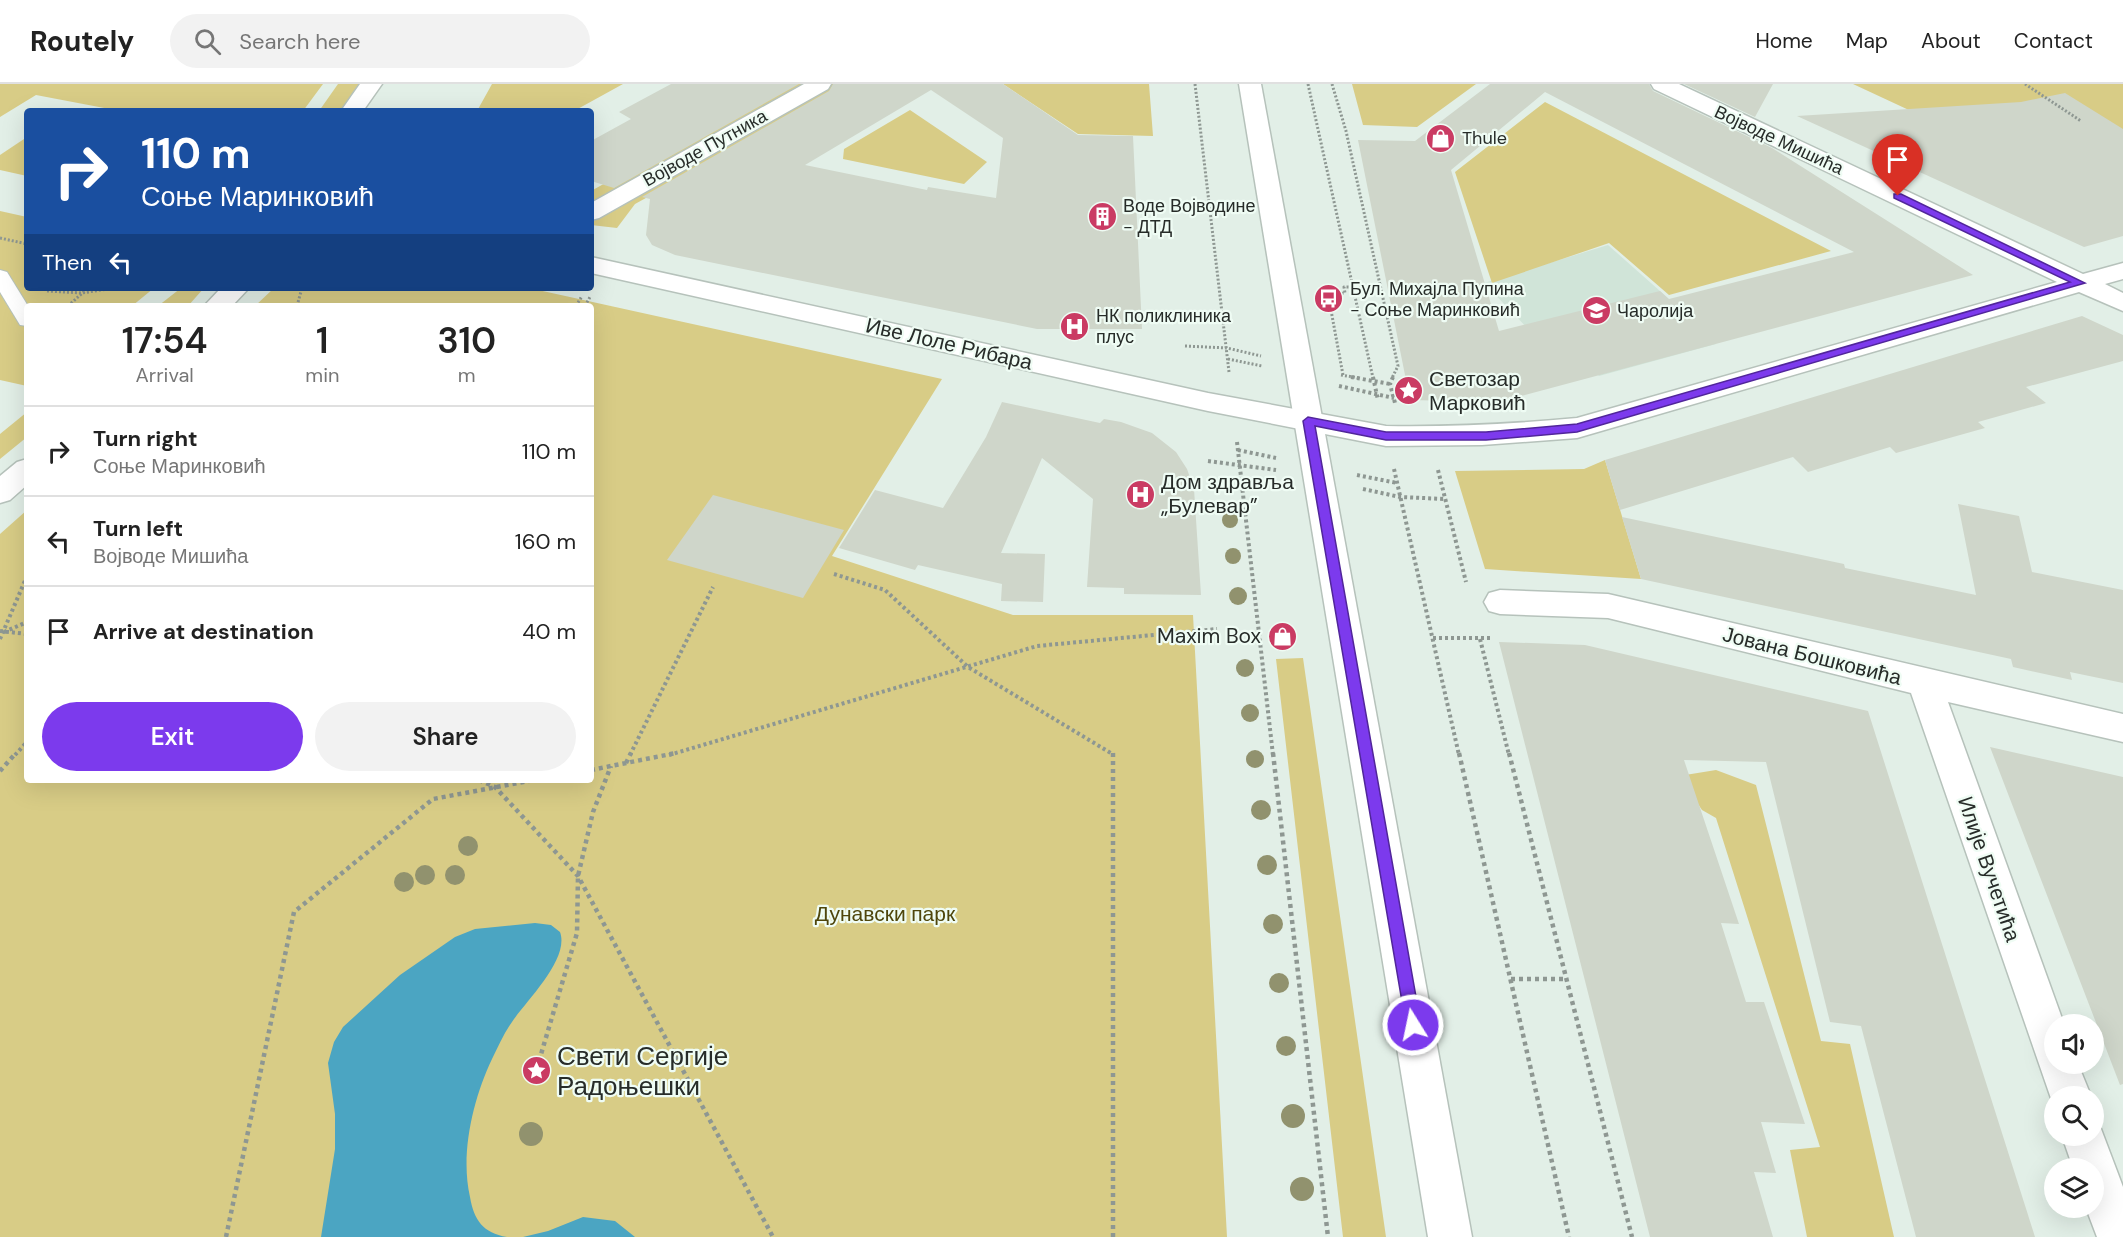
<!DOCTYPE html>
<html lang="en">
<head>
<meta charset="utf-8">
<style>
  :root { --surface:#fff; --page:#f2f2f2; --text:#222; --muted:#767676; --line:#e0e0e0; --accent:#7c3aed }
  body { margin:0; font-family:"DM Sans",sans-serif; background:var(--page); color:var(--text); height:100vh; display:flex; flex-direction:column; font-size:22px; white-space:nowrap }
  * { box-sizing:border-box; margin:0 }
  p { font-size:20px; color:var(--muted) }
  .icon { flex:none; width:33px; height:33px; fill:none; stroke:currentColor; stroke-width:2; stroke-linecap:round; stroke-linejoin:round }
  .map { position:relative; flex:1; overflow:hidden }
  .drawer { position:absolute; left:24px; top:219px; width:570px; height:480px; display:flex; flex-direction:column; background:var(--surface); border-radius:6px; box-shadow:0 6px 24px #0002 }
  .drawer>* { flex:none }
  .banner { position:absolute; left:24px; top:24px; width:570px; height:183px; border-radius:6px; box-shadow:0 6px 24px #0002; background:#1a4fa0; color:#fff; overflow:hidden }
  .tools { position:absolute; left:2044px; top:930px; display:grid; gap:12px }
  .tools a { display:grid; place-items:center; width:60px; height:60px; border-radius:50%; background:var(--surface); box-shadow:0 6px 24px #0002; font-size:30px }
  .pin { position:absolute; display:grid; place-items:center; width:51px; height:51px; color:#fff; margin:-62px -26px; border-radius:50% 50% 50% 0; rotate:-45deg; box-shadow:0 0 6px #0007 }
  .pin .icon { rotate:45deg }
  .me { position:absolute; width:66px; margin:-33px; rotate:350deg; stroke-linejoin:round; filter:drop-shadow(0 0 4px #0008) }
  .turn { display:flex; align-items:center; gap:21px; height:126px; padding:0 18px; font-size:27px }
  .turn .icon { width:78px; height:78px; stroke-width:2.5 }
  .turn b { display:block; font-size:42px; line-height:51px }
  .then { display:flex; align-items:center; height:57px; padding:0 18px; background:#0003; gap:12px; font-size:22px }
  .eta { display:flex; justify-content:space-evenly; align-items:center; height:102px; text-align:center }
  .eta b { font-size:36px; font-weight:600; line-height:42px }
  .cta { display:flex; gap:12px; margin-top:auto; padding:12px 18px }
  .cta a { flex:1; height:69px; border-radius:36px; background:var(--accent); color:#fff; font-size:24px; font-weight:600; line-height:69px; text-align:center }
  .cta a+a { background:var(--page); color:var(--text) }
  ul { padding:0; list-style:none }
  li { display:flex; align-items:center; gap:18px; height:90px; padding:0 18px; border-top:2px solid var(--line) }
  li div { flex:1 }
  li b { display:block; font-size:22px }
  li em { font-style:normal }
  header { display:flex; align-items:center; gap:36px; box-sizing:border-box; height:84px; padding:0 30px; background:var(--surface); border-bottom:2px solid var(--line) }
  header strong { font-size:28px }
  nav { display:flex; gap:33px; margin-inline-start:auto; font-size:21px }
  .search { width:420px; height:54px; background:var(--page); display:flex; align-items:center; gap:15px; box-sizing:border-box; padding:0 21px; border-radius:33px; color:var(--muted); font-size:22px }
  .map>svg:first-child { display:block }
</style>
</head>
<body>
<header>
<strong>Routely</strong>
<div class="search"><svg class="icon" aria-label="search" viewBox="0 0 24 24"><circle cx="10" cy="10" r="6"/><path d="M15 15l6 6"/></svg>Search here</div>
<nav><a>Home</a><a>Map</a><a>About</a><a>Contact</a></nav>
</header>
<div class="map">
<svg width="2123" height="1153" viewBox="0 0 2123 1153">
  <rect width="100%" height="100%" fill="#e2efe7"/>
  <path fill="#d0e4d8" d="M 1608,161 L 1660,207 L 1716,260 L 1599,292 L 1557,247 L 1534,251 L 1484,199 Z"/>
  <path fill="#d8cc86" d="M 0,0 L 323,0 L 303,27 L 120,27 L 36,11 L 0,33 Z
    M 338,0 L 361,0 L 343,27 L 319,27 Z
    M 492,0 L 623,0 L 574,27 L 477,27 Z
    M 784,0 L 814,0 L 591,125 L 591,107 Z
    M 828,0 L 853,0 L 635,120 L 617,144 L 591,141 L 598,130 Z
    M 1003,0 L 1149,0 L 1153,52 L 1078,50 Z
    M 1352,0 L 1476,0 L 1417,43 L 1363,41 Z
    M 1853,0 L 2123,0 L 2123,86 L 2070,101 Z
    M 1545,18 L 1831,167 L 1669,211 L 1609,159 L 1492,199 L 1455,88 Z
    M 910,26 L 987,78 L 964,100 L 843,75 L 844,65 Z
    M 27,53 L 27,92 L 0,86 L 0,71 Z
    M 0,127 L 27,133 L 27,204 L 154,204 L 132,222 L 27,222 L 27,302 L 0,296 Z
    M 181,204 L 204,204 L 188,222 L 158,222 Z
    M 274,204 L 529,204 L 942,295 L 832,472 L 1013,531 L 1193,531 L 1227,1153 L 0,1153 L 0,450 L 27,426 L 27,696 L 591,696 L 591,222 L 255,222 Z
    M 27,328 L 27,353 L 0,375 L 0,350 Z
    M 1605,376 L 1641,495 L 1485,485 L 1455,387 L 1584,385 Z
    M 1303,574 L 1386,1153 L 1343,1153 L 1276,575 Z
    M 1716,686 L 1756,701 L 1821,957 L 1850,960 L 1894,1153 L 1807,1153 L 1790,1066 L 1820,1063 L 1716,734 L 1702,726 L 1679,692 Z"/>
  <path fill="#4ba5c2" d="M 535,839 L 551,841 L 560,848 C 570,875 526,917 512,938 C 504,949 498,963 492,975 C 473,1015 460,1070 470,1113 C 474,1136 483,1149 507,1153 L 321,1153 L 335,1065 L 335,1030 L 328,979 L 334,958 L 343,943 L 400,891 L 455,853 L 475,845 Z
    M 583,1133 L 615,1137 L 635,1153 L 523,1153 L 548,1147 Z"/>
  <path fill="#cfd6ca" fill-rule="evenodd" d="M 671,0 L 799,0 L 614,104 L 591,97 L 591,57 L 631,35 L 619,28 Z
    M 833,0 L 1003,0 L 1078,51 L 1133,52 L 1142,245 L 1037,245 L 675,171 L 652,161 L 646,151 L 650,115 L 642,113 L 829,7 ZM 931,6 L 1003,54 L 996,114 L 928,103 L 927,106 L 805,81 Z
    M 1490,0 L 1649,0 L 1653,7 L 1772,64 L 1973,191 L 1499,318 L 1410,316 L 1358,56 L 1415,57 ZM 1545,8 L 1854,168 L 1669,215 L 1660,207 L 1499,247 L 1451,86 Z
    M 1684,0 L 1773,0 L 1755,33 Z
    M 2065,9 L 2123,45 L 2123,152 L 2084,163 L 1797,32 L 2021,18 Z
    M 2082,232 L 2123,251 L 2123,277 L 2026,303 L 2046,319 L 1978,338 L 1985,344 L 1896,369 L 1890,363 L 1808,388 L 1793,373 L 1620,426 L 1605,376 Z
    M 1002,318 L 1100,339 L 1104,335 L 1121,338 L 1152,349 L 1176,368 L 1187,385 L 1194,405 L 1201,511 L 1124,510 L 1124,504 L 1087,503 L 1093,415 L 1042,374 L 1001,469 L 1045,470 L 1043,518 L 1001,517 L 1002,500 L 918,481 L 915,486 L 839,464 L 875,406 L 943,424 L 986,353 Z
    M 713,411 L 844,446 L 803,514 L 667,476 Z
    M 1958,420 L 2019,432 L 2032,488 L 2123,506 L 2123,599 L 2070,588 L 2072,596 L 2013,583 L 2011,575 L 1641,495 L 1622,433 L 1844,480 L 1845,484 L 1976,511 Z
    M 1499,558 L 1585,561 L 1868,627 L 2035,1153 L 1916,1153 L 1861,942 L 1830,938 L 1766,678 L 1684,676 L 1739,840 L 1721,839 L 1746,918 L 1764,918 L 1805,1040 L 1761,1038 L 1776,1089 L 1754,1088 L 1773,1153 L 1650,1153 Z
    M 1990,663 L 2123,693 L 2123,1000 L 2120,1001 Z"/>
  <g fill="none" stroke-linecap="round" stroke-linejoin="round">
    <defs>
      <path id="lane" d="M 0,186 L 7,188 L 28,222 L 27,242 L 20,241 L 0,208 Z"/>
      <path id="street" d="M 360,0 L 382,0 L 363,27 L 341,27 Z
        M 804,0 L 831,0 L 828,5 L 599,134 L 591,136 L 591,119 Z
        M 1651,0 L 1679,0 L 2083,190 L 2123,179 L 2123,195 L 2105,200 L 2123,209 L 2123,227 L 2079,208 L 1577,354 L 1482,361 L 1386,362 L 1208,327 L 591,189 L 591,173 L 1208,309 L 1386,342 C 1450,343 1513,340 1577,334 L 2057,198 L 1654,5 Z
        M 221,204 L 249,204 L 232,222 L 204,222 Z
        M 27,375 L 27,401 L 10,416 L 0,419 L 0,392 L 17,378 Z
        M 1500,506 L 1608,510 L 2123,630 L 2123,658 L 1948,618 L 2064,940 L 2055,940 L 2055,980 L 2078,980 L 2091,1012 L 2055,1012 L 2055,1026 L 1911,609 L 1608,534 L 1500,530 L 1489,527 L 1484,518 L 1489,509 Z
        M 2094,1035 L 2098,1037 L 2123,1103 L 2123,1153 L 2097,1153 L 2086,1124 L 2094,1124 L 2094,1084 L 2073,1084 L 2062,1052 L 2094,1052 Z"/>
      <path id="secondary" d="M 1239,0 L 1261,0 L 1472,1153 L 1428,1153 Z"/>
    </defs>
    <use href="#lane" stroke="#b6c2bb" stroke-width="2"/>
    <use href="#street" stroke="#b6c2bb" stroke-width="3"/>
    <use href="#secondary" stroke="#b6c2bb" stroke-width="3"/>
    <path stroke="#8e9792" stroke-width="3" stroke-dasharray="2 2" stroke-linecap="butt" d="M 1195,0 L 1229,288
      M 1308,0 L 1373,294
      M 1332,0 L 1346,47 L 1398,282 L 1392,294
      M 2025,0 L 2081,37
      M 0,154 L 27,160
      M 47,207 L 82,209 L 114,204
      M 68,222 L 88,204
      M 297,222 L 302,204
      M 576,222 L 582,212
      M 585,222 L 590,213
      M 1185,262 L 1227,264 L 1261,272
      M 1228,275 L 1262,282
      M 1341,291 L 1359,294
      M 1343,291 L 1328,210 L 1345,209 L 1344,203 L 1381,204"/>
    <path stroke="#8e9792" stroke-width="4" stroke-dasharray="3 3" stroke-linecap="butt" d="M 1351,293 L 1390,300
      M 1373,293 L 1378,316
      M 1393,293 L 1390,300 L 1395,319
      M 1339,302 L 1394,314
      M 1237,358 L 1273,671
      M 1238,366 L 1276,374
      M 1208,377 L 1276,386
      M 1394,385 L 1459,671
      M 1438,386 L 1466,498
      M 1357,391 L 1397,399
      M 1363,405 L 1400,413 L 1445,415
      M 834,490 L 885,506 L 968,583 L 1114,671
      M 0,547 L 27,550
      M 4,548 L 27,538
      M 1433,554 L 1490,554
      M 0,555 L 27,492
      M 1480,555 L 1509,671
      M 15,671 L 27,658
      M 630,671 L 713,503
      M 669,671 L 1037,562 L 1217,545"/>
    <path stroke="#8e9792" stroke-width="4.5" stroke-dasharray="4 4" stroke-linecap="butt" d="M 1273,669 L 1328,1153
      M 1459,669 L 1569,1153
      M 1509,669 L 1632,1153
      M 626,679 L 631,669
      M 591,686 L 676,669
      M 0,687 L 16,669
      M 479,696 L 495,703 L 578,792 L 773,1153
      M 1511,895 L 1566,895
      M 539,977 L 577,849 L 578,792 L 593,728 L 611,682
      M 226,1153 L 294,828 L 433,715 L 534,696
      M 1113,1153 L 1113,669"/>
    <use href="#lane" fill="#fff" fill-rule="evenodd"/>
    <use href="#street" fill="#fff" fill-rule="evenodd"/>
    <use href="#secondary" fill="#fff" fill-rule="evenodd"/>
  </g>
  <g fill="#91926e">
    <circle cx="1230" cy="436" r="8"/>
    <circle cx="1233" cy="472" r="8"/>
    <circle cx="1238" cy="512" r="9"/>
    <circle cx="1245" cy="584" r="9"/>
    <circle cx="1250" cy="629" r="9"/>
    <circle cx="1255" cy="675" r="9"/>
    <circle cx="1261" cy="726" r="10"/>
    <circle cx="468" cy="762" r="10"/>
    <circle cx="1267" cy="781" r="10"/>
    <circle cx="425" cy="791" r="10"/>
    <circle cx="455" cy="791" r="10"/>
    <circle cx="404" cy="798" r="10"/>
    <circle cx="1273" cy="840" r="10"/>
    <circle cx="1279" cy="899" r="10"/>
    <circle cx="1286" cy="962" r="10"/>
    <circle cx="1293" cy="1032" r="12"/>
    <circle cx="531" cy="1050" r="12"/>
    <circle cx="1302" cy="1105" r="12"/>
  </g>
  <path fill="#7c3aed" stroke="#51269a" stroke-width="1.5" d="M 1894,110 L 1901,110 L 2085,199 L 1577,348 L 1486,356 L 1386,356 L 1315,342 L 1421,941 L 1419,947 L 1413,949 L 1407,947 L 1303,337 L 1308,333 L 1386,348 L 1486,348 L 1577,340 L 2070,198 L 1894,114 Z"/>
  <defs>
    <symbol id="shop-disc" viewBox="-11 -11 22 22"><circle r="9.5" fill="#ca3b63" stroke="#effcf4"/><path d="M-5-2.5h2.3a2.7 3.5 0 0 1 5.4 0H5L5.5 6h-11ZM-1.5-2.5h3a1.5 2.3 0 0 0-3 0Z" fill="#fff"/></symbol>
    <symbol id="building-disc" viewBox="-11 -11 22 22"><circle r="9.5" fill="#ca3b63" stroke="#effcf4"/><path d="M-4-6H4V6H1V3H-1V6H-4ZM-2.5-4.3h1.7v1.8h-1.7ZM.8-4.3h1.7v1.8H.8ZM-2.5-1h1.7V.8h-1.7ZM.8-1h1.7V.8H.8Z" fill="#fff"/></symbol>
    <symbol id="bus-disc" viewBox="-11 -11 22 22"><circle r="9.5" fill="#ca3b63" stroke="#effcf4"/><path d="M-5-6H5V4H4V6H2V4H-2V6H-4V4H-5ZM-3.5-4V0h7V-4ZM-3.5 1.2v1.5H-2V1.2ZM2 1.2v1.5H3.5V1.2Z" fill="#fff"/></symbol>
    <symbol id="school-disc" viewBox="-11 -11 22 22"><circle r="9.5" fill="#ca3b63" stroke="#effcf4"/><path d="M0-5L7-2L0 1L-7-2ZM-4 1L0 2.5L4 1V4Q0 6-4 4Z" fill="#fff"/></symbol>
    <symbol id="hospital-disc" viewBox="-11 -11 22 22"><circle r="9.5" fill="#ca3b63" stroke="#effcf4"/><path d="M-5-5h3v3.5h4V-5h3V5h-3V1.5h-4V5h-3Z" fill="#fff"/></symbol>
    <symbol id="sight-disc" viewBox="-11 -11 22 22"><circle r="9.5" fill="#ca3b63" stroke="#effcf4"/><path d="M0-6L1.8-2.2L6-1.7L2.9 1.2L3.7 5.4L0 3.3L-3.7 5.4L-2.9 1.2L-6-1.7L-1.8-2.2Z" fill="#fff"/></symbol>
  </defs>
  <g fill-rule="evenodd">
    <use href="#shop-disc" x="1424" y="38" width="33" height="33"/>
    <use href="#building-disc" x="1086" y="116" width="33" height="33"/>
    <use href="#bus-disc" x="1312" y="198" width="33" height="33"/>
    <use href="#school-disc" x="1580" y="210" width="33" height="33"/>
    <use href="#hospital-disc" x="1058" y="226" width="33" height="33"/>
    <use href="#sight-disc" x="1392" y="290" width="33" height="33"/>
    <use href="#hospital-disc" x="1124" y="394" width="33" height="33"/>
    <use href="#shop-disc" x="1266" y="536" width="33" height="33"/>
    <use href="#sight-disc" x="520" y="970" width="33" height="33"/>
  </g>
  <g text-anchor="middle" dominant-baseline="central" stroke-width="4.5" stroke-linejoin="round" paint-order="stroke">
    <g font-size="18" fill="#272c29" stroke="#effcf4" text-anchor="start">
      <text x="1462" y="54">Thule</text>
      <text x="1123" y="122">Воде Војводине<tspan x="1123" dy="21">- ДТД</tspan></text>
      <text x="1350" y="205">Бул. Михајла Пупина<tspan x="1350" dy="21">- Соње Маринковић</tspan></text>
      <text x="1617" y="227">Чаролија</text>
      <text x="1096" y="232">НК поликлиника<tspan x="1096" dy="21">плус</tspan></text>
    </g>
    <g font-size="18" fill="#272c29" stroke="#effcf4">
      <text transform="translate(1779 56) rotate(25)">Војводе Мишића</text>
      <text transform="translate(705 64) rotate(-29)">Војводе Путника</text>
    </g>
    <g font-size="21" fill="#272c29" stroke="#effcf4">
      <text transform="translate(949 260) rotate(13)">Иве Лоле Рибара</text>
      <text transform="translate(1812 572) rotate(14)">Јована Бошковића</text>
      <text transform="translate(1989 785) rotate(71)">Илије Вучетића</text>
    </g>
    <g font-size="21" fill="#272c29" stroke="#effcf4" text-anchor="start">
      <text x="1429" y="295">Светозар<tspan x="1429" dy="24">Марковић</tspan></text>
      <text x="1161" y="398">Дом здравља<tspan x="1161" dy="24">„Булевар”</tspan></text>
      <text x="1261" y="552" text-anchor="end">Maxim Box</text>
    </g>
    <g font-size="21" fill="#4f460b" stroke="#effcf4">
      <text x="885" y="830">Дунавски парк</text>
    </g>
    <g font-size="26" fill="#272c29" stroke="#effcf4" text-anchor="start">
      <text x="557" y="972">Свети Сергије<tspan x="557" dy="30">Радоњешки</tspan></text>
    </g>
  </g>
</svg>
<div class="tools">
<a><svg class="icon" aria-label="sound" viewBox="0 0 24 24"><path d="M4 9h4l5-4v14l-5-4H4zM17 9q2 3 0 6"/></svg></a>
<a><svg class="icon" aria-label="search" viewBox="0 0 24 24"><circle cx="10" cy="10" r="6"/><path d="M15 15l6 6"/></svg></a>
<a><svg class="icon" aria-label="layers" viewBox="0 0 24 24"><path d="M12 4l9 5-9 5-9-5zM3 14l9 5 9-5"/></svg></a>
</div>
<div class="pin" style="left:1898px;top:112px;background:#d93025"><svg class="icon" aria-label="arrive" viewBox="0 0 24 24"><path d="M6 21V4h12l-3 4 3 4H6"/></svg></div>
<svg class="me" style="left:1413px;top:941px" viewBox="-20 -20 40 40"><circle r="17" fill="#7c3aed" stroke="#fff" stroke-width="3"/><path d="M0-11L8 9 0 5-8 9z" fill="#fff"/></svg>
<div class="banner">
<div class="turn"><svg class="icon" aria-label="right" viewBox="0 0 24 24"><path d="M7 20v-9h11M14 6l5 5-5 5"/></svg><div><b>110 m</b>Соње Маринковић</div></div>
<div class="then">Then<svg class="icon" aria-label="left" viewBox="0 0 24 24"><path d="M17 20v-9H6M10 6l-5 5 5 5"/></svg></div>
</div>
<section class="drawer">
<div class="eta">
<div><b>17:54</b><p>Arrival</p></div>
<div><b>1</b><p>min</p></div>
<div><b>310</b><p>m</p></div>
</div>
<ul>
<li><svg class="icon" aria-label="right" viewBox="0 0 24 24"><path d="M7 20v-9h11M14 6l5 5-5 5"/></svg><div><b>Turn right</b><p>Соње Маринковић</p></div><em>110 m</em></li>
<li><svg class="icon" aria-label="left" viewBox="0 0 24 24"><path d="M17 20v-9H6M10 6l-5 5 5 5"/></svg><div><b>Turn left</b><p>Војводе Мишића</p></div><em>160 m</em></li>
<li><svg class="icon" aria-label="arrive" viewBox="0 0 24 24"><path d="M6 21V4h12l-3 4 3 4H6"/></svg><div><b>Arrive at destination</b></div><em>40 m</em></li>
</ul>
<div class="cta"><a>Exit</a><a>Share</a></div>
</section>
</div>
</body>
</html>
